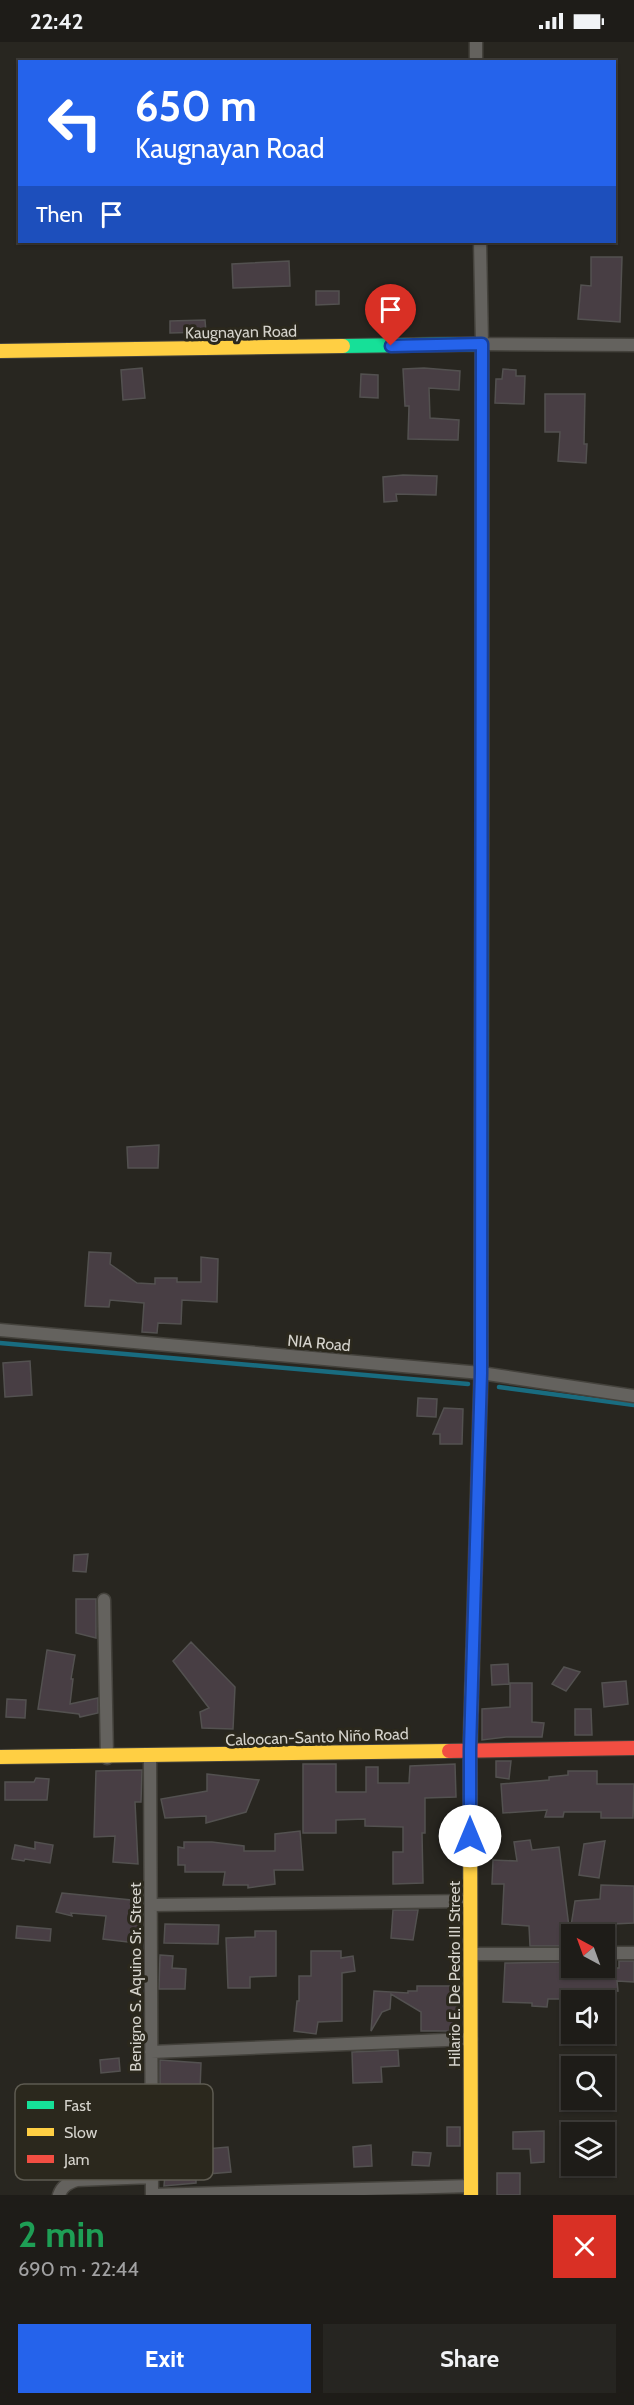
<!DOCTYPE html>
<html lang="en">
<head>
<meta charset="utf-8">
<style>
  :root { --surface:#1e1c18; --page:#262521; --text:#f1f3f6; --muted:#a1a1a2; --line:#3c3a37; --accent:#2563eb }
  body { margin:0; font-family:Cabin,sans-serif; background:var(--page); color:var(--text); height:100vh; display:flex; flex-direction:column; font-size:22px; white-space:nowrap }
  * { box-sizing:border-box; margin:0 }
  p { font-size:20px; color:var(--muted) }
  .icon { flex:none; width:33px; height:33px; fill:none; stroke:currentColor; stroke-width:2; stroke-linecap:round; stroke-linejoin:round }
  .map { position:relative; height:2153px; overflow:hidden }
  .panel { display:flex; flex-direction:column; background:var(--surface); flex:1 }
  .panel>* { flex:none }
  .top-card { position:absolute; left:18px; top:18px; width:598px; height:183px; border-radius:0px; box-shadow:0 2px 4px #0004,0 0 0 2px var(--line); background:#2563eb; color:#fff; overflow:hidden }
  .needle { width:39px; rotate:319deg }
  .tools { position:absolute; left:561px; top:1882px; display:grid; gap:12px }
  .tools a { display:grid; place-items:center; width:54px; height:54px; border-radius:0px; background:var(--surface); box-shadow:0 2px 4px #0004,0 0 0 2px var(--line); font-size:30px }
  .pin { position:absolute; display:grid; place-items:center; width:51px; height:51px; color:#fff; margin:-62px -26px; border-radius:50% 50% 50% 0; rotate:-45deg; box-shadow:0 0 6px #0007 }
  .pin .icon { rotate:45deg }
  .me { position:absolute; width:66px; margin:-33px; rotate:0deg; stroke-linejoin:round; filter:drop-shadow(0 0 4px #0008) }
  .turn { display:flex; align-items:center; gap:21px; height:126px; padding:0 18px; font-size:27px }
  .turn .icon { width:78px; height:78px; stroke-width:2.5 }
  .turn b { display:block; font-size:42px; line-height:51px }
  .then { display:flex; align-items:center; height:57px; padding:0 18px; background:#0003; gap:12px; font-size:22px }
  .round { display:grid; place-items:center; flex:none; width:63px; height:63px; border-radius:0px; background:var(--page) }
  .summary { display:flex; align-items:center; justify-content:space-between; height:102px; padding:0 18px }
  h1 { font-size:36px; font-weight:700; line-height:45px; color:#1e9e55 }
  .primary-button { display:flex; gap:12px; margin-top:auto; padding:12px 18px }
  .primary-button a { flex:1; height:69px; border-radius:0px; background:var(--accent); color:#fff; font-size:24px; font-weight:700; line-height:69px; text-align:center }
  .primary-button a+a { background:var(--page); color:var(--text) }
  .status { display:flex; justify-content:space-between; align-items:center; height:42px; padding:0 30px; background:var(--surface); direction:ltr }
  .status svg { height:16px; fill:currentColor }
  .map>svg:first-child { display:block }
</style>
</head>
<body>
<div class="status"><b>22:42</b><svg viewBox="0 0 49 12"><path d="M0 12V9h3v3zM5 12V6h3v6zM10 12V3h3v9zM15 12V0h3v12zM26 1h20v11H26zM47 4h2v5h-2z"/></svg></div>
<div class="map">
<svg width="634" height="2153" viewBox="0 0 634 2153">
  <rect width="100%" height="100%" fill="#282620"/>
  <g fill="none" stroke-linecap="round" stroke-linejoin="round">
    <path stroke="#196c80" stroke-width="4.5" d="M 0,1301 L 468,1342
      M 499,1345 L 634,1363"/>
  </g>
  <path fill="#483e44" stroke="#535150" stroke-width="1.5" d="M 591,215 L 622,215 L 620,280 L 578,277 L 581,243 L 591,244 Z
    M 289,219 L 290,244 L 233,246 L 232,222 Z
    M 316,249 L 339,249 L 339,262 L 316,263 Z
    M 205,278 L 206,290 L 170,291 L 170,279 Z
    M 142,326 L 145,356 L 123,358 L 121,328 Z
    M 424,326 L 460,329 L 459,348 L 429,346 L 430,376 L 459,378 L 458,398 L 408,397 L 409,364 L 405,364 L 403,327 Z
    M 503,327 L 516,328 L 516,334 L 525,334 L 524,362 L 495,361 L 496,337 L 502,337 Z
    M 361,332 L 378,333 L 378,356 L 360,355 Z
    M 545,352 L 585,352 L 584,402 L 587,402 L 586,421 L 558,419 L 560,390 L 545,390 Z
    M 403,433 L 437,434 L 436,453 L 396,452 L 397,459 L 384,460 L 383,435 Z
    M 159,1103 L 158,1126 L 128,1126 L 127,1105 Z
    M 89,1210 L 111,1211 L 110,1222 L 137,1241 L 155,1242 L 155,1236 L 177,1236 L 177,1240 L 201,1240 L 201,1215 L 218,1217 L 217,1260 L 182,1258 L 181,1282 L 158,1281 L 157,1291 L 142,1290 L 144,1261 L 110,1258 L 109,1265 L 85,1264 Z
    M 30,1319 L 32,1353 L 5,1355 L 3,1321 Z
    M 418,1356 L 437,1357 L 436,1375 L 417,1374 Z
    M 444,1366 L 463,1367 L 462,1402 L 440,1402 L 440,1392 L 433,1392 Z
    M 88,1512 L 86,1530 L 73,1529 L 74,1513 Z
    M 76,1557 L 96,1557 L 96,1596 L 76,1591 Z
    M 191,1600 L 235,1645 L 233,1687 L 202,1686 L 200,1670 L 209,1666 L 173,1619 Z
    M 47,1608 L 75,1613 L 71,1637 L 73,1637 L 70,1662 L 98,1656 L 98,1671 L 80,1675 L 79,1672 L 38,1667 Z
    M 508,1622 L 509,1642 L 492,1643 L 491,1623 Z
    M 564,1625 L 580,1630 L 566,1649 L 552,1642 Z
    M 626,1639 L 628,1662 L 604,1665 L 602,1641 Z
    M 510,1641 L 532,1641 L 532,1680 L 544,1681 L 542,1695 L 506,1695 L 482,1698 L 482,1667 L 510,1665 Z
    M 7,1657 L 26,1658 L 25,1676 L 6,1675 Z
    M 575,1667 L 591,1667 L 592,1693 L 575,1693 Z
    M 496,1719 L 511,1719 L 509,1737 L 496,1735 Z
    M 303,1722 L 336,1722 L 336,1750 L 366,1750 L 366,1725 L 378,1725 L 378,1741 L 409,1741 L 410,1724 L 455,1722 L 456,1755 L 425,1756 L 425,1791 L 422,1791 L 423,1841 L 393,1842 L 393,1810 L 403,1810 L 403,1785 L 365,1784 L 365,1777 L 336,1778 L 336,1791 L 303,1791 Z
    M 142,1728 L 141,1760 L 135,1760 L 138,1822 L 113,1820 L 115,1794 L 94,1795 L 96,1729 Z
    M 568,1729 L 597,1729 L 597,1742 L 634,1742 L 633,1776 L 601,1776 L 601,1770 L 564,1770 L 563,1775 L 545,1775 L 547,1768 L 503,1771 L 501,1742 L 549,1738 L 549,1735 L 568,1733 Z
    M 207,1732 L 259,1738 L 246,1770 L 206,1781 L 206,1774 L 165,1776 L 161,1757 L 207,1749 Z
    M 36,1736 L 49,1737 L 47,1758 L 5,1758 L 5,1740 L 34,1740 Z
    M 300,1789 L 303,1828 L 274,1828 L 275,1842 L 248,1846 L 248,1843 L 223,1843 L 225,1830 L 185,1830 L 185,1823 L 178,1823 L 178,1805 L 184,1806 L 184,1800 L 212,1800 L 244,1804 L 244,1809 L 275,1809 L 275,1792 Z
    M 530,1798 L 532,1808 L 559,1805 L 569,1885 L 568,1904 L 530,1904 L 529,1884 L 502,1882 L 504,1842 L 492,1842 L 493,1818 L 517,1819 L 514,1800 Z
    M 605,1799 L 599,1836 L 579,1833 L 584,1802 Z
    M 35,1800 L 53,1803 L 50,1821 L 25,1817 L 24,1819 L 12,1817 L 15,1803 L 35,1807 Z
    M 601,1843 L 634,1844 L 634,1881 L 571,1884 L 575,1859 L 600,1857 Z
    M 62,1851 L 141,1859 L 136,1901 L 103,1897 L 106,1874 L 71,1871 L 72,1874 L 56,1870 Z
    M 393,1868 L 418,1868 L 413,1898 L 391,1896 Z
    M 165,1882 L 219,1883 L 218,1902 L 164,1901 Z
    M 17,1884 L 51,1887 L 50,1899 L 16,1896 Z
    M 255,1889 L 276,1889 L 276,1934 L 250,1935 L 250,1946 L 228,1946 L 226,1896 L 255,1895 Z
    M 311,1909 L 341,1909 L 341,1916 L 353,1914 L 355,1929 L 342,1931 L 342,1979 L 318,1980 L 316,1992 L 294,1989 L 297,1959 L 299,1959 L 299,1934 L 311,1934 Z
    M 160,1913 L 173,1914 L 172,1926 L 186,1927 L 185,1947 L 159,1947 Z
    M 619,1919 L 634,1919 L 634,1940 L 617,1939 L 618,1949 L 598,1951 L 598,1957 L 548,1957 L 547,1965 L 532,1964 L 532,1961 L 503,1960 L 505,1921 L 567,1920 L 572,1921 L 572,1926 L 619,1926 Z
    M 417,1944 L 459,1944 L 458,1989 L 421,1989 L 421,1970 L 391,1952 L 390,1967 L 382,1970 L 371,1989 L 374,1949 L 408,1951 L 408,1949 L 417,1949 Z
    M 398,2008 L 399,2024 L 381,2025 L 382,2040 L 353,2041 L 352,2010 Z
    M 119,2016 L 120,2029 L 101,2031 L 100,2018 Z
    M 160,2018 L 201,2021 L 199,2076 L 204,2076 L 206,2107 L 228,2105 L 231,2130 L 196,2133 L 196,2141 L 164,2144 L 167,2109 L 178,2108 L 176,2064 L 160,2064 Z
    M 447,2085 L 460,2085 L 460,2104 L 447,2104 Z
    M 544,2089 L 544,2120 L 531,2121 L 530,2107 L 513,2107 L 513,2090 Z
    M 371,2103 L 372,2124 L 354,2125 L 353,2105 Z
    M 413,2110 L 431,2111 L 429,2124 L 412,2123 Z
    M 497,2131 L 520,2131 L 520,2153 L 497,2153 Z"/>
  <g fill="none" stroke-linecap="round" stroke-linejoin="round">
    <defs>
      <path id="street" d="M 476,0 L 476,20
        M 480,200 L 482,302 L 634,303
        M 0,1288 L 481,1331 L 634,1354
        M 104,1558 L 107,1716
        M 150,1716 L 152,2153
        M 151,1863 L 470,1859
        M 604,1911 L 634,1911
        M 470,1912 L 572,1912
        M 151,2010 L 471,1997
        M 59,2153 C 62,2144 68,2141 77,2138 L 152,2135
        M 152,2153 L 471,2144"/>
      <path id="fast" d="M 343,304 L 482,302 L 482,449
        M 481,1241 L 482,775"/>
      <path id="slow" d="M 0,309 L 343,304
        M 482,775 L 482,449
        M 0,1715 L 449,1709
        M 471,2153 L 470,1707 L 473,1604"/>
      <path id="jam" d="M 473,1604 L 481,1331 L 481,1241
        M 449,1709 L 634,1706"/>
    </defs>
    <use href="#street" stroke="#44423c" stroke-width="15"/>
    <use href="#fast" stroke="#44423c" stroke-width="16"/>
    <use href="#slow" stroke="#44423c" stroke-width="16"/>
    <use href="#jam" stroke="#44423c" stroke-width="16"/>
    <use href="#street" stroke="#64625e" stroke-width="12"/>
    <use href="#fast" stroke="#16e098" stroke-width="14"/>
    <use href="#slow" stroke="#ffcf43" stroke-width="14"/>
    <use href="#jam" stroke="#f24e42" stroke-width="14"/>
  </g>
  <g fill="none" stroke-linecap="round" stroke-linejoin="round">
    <defs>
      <path id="route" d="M 391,304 L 482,302 L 481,1331 L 470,1707 L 470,1794"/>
    </defs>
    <use href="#route" stroke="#184099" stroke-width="15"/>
    <use href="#route" stroke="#2563eb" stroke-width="10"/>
  </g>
  <g text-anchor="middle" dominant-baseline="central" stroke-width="6" stroke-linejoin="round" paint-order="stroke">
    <g font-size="16" fill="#d4d2cb" stroke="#2b281d">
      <text transform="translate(241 290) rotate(-1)">Kaugnayan Road</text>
      <text transform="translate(319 1301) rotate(5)">NIA Road</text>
      <text transform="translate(317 1695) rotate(-2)">Caloocan-Santo Niño Road</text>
      <text transform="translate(454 1932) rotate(-90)">Hilario E. De Pedro III Street</text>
      <text transform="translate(135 1935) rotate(-90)">Benigno S. Aquino Sr. Street</text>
    </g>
  </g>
  <rect x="15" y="2042" width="198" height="96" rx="9" fill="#2b281d" stroke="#5e5b51" stroke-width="1.5"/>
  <rect x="27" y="2059" width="27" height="8" fill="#16e098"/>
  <rect x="27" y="2086" width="27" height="8" fill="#ffcf43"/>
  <rect x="27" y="2113" width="27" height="8" fill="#f24e42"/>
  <g font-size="16" fill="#d4d2cb">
    <text x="64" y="2069">Fast</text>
    <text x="64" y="2096">Slow</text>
    <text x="64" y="2123">Jam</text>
  </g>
</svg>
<div class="tools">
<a><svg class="needle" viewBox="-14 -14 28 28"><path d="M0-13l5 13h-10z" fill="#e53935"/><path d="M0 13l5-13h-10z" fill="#a1a1a2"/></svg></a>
<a><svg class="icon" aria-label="sound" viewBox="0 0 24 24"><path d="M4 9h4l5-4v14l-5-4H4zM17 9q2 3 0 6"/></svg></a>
<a><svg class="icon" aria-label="search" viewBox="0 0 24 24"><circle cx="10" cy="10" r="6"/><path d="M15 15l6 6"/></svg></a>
<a><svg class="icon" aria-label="layers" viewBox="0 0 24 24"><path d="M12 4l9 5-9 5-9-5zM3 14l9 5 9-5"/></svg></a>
</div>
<div class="pin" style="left:391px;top:304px;background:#d93025"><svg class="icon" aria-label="arrive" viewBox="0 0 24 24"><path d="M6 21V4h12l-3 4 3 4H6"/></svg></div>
<svg class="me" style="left:470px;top:1794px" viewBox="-20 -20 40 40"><circle r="19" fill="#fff"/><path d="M0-13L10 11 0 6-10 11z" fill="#2563eb"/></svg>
<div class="top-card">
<div class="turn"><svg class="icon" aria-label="left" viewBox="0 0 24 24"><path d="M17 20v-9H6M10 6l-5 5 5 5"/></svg><div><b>650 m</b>Kaugnayan Road</div></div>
<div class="then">Then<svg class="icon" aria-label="arrive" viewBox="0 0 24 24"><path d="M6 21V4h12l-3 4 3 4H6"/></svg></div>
</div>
</div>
<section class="panel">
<div class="summary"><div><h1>2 min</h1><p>690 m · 22:44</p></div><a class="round" style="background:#d93025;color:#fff"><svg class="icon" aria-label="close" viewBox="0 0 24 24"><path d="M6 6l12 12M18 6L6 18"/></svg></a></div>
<div class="primary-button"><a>Exit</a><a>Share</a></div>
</section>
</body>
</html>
